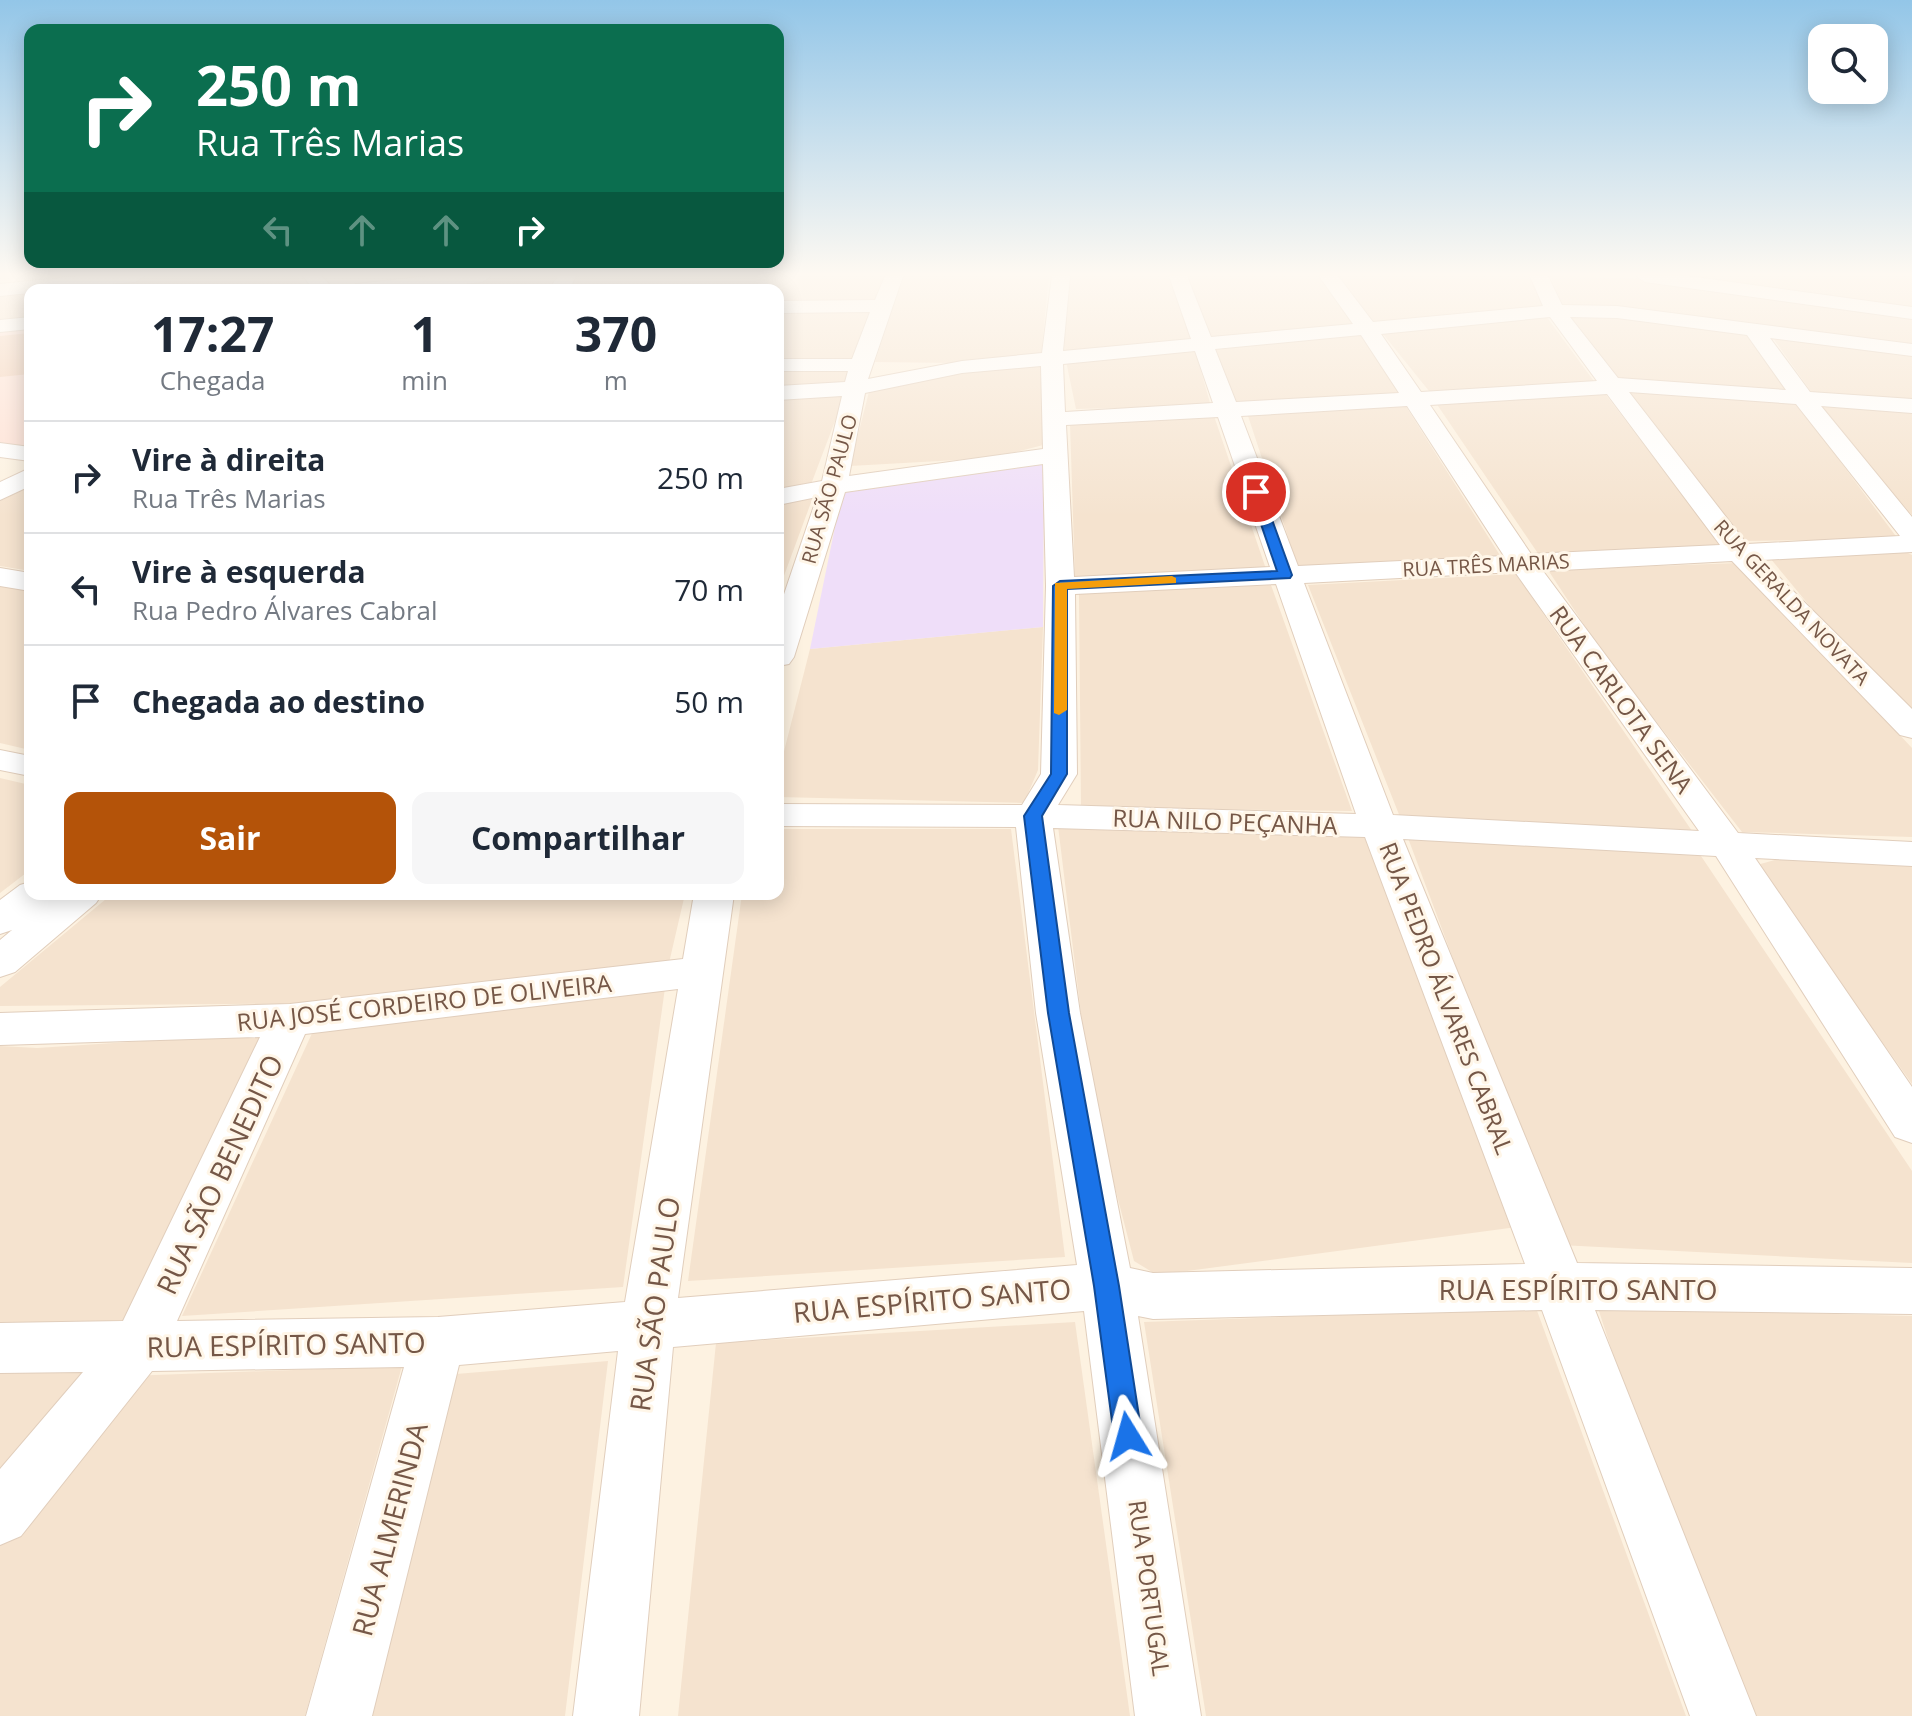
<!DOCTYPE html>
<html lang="pt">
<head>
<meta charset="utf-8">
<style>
  :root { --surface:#fff; --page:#f6f6f7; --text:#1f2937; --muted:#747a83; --line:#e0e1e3; --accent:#b45309 }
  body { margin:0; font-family:"Open Sans",sans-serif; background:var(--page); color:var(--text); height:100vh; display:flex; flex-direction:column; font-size:30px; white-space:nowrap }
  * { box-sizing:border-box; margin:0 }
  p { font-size:26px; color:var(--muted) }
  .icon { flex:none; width:44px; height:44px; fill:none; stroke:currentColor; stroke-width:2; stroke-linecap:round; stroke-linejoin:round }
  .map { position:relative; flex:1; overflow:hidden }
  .drawer { position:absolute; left:24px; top:284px; width:760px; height:616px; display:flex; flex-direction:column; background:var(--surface); border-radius:16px; box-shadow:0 4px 20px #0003 }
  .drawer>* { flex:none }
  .hud { position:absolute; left:24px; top:24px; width:760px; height:244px; border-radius:16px; box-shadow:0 4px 20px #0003; background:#0b6e4f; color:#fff; overflow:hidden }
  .tools { position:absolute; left:1808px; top:24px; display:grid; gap:16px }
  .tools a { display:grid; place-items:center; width:80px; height:80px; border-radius:16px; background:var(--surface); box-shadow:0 4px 20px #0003; font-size:40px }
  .pin { position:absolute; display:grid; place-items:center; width:68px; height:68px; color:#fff; margin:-34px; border:4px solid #fff; border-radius:50%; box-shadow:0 2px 8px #0007 }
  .me { position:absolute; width:88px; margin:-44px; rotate:352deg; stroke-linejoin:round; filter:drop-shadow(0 0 6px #0008) }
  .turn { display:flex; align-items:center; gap:28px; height:168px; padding:0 40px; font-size:36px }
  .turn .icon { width:104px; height:104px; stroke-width:2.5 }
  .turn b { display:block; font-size:56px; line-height:68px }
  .lanes { display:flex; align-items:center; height:76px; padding:0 40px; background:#0003; justify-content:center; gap:40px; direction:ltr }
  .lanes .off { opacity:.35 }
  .eta { display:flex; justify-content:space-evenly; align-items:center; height:136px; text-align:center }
  .eta b { font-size:48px; font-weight:700; line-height:56px }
  .button { display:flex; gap:16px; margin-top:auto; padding:16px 40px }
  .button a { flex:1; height:92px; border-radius:16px; background:var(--accent); color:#fff; font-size:32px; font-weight:700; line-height:92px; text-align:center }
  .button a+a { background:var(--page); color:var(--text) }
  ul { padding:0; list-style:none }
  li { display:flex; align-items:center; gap:24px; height:112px; padding:0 40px; border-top:2px solid var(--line) }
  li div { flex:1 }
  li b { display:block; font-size:30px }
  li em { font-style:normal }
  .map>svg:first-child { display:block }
</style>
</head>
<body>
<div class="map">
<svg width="1912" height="1716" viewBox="0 0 1912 1716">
  <rect width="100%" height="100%" fill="#fdf2e1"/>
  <path fill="#f5e3cf" d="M 161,276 L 297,276 L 305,290 L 30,290 L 30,318 L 0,321 L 0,292 Z
    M 513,276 L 555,276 L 558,285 L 554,290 L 383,290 Z
    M 576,276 L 884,276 L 877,305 L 850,364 L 778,362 L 778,290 L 568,290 Z
    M 903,276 L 1049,276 L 1041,356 L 955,363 L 875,362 Z
    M 1068,276 L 1170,276 L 1193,342 L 1064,354 Z
    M 1184,276 L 1319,276 L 1354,325 L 1212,340 Z
    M 1339,276 L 1532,276 L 1545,307 L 1373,323 L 1349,295 Z
    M 1550,276 L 1649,279 L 1912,315 L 1912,348 L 1564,308 Z
    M 1663,276 L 1912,276 L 1912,310 Z
    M 1567,313 L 1740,331 L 1756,343 L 1790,394 L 1614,380 Z
    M 1546,316 L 1596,384 L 1429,391 L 1379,329 Z
    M 1361,333 L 1401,395 L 1236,402 L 1216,350 Z
    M 1770,334 L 1912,352 L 1912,402 L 1812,393 Z
    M 1195,350 L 1210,403 L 1202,406 L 1076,409 L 1066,361 Z
    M 1041,366 L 1047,444 L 993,458 L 850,466 L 870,388 L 955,370 Z
    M 778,367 L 852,370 L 843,385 L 778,388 Z
    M 1619,389 L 1795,401 L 1898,539 L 1743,541 Z
    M 1603,391 L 1721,546 L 1539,555 L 1436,403 Z
    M 846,392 L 810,487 L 778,491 L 778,397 Z
    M 1817,404 L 1912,410 L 1912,515 Z
    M 1405,405 L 1501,557 L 1298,567 L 1248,416 Z
    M 1213,413 L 1266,569 L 1075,577 L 1070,424 Z
    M 30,486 L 30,571 L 0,566 L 0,501 Z
    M 813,497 L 778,592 L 778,501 Z
    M 1906,552 L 1912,555 L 1912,716 L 1837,639 L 1770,558 Z
    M 1738,563 L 1912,748 L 1912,837 L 1742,832 L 1600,649 L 1548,570 Z
    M 1516,574 L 1692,831 L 1400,817 L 1308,585 Z
    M 1271,585 L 1352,811 L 1081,808 L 1079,594 Z
    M 0,586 L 30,591 L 30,750 L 0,743 Z
    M 1043,627 L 1038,770 L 1024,803 L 778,797 L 778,775 L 810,649 Z
    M 0,778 L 30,785 L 30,870 L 0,893 Z
    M 1058,826 L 1364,836 L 1517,1227 L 1157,1275 L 1134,1261 L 1091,1095 Z
    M 778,829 L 1011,829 L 1065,1257 L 688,1281 L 742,894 L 778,894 Z
    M 1408,838 L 1697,850 L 1912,1171 L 1912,1263 L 1560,1245 Z
    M 1782,858 L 1912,865 L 1912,1084 L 1757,865 Z
    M 112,894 L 685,894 L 669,963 L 361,1003 L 0,1006 L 0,987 Z
    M 665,988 L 623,1287 L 182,1316 L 314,1029 Z
    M 269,1033 L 133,1322 L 0,1324 L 0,1046 L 37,1048 Z
    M 1536,1308 L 1686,1716 L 1206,1716 L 1144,1322 Z
    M 1598,1308 L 1912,1316 L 1912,1716 L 1744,1716 L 1664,1512 Z
    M 1075,1322 L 1130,1716 L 678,1716 L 716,1343 Z
    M 608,1361 L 565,1716 L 370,1716 L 456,1374 Z
    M 402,1366 L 305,1716 L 0,1716 L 0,1537 L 128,1376 Z
    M 0,1370 L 93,1371 L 0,1481 Z"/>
  <path fill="#fee0d4" d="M 30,328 L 30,449 L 0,445 L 0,331 Z"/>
  <path fill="#efdef9" d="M 1044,462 L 1043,627 L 810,649 L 842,493 Z"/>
  <path fill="#f3cfb7" d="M 30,333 L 30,374 L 0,377 L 0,336 Z"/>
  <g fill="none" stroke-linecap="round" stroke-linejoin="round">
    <defs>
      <path id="minor" d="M 78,276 L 144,276 L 135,282 L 30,290 L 30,293 L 0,296 L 0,284 Z
        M 303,276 L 322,276 L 334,290 L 314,290 Z
        M 429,276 L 491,276 L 482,282 L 407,290 L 346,290 L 356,284 Z
        M 558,276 L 576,276 L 569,290 L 549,290 Z
        M 885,276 L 903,276 L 868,379 L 962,361 L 1042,353 L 1052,276 L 1070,276 L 1063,351 L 1191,339 L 1169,276 L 1187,276 L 1211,337 L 1353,324 L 1319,276 L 1338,276 L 1373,322 L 1543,306 L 1530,276 L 1548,276 L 1562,305 L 1617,306 L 1912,344 L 1912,356 L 1770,338 L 1810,392 L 1912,399 L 1912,413 L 1821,406 L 1912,517 L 1912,552 L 1762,560 L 1912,709 L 1912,738 L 1900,735 L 1732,561 L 1543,571 L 1738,833 L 1912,842 L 1912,866 L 1755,858 L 1912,1087 L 1912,1143 L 1895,1137 L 1716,856 L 1403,839 L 1577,1263 L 1912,1268 L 1912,1314 L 1595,1310 L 1756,1716 L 1690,1716 L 1542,1310 L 1153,1319 L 1138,1316 L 1201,1716 L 1135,1716 L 1084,1311 L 673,1347 L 639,1716 L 573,1716 L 618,1351 L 459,1365 L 372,1716 L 306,1716 L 404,1367 L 152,1371 L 21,1536 L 0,1545 L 0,1469 L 83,1372 L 0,1373 L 0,1323 L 123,1321 L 260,1037 L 0,1045 L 0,1013 L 290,1004 L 683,959 L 694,894 L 734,894 L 678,1298 L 1077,1265 L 1036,1013 L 1016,827 L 778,826 L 778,804 L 1022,805 L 1041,774 L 1046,586 L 1043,464 L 845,492 L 794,657 L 789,664 L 778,666 L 778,612 L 817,497 L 778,505 L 778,489 L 822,481 L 842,396 L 778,400 L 778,386 L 845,382 L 848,371 L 778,371 L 778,359 L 852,359 L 870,312 L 778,313 L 778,301 L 875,300 ZM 1550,317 L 1597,381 L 1421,392 L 1381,334 ZM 1570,317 L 1617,318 L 1747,335 L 1786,390 L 1618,378 ZM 1361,335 L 1399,393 L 1236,402 L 1215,349 ZM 1195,351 L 1213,403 L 1065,412 L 1063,364 ZM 1041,366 L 1043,449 L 849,476 L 865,393 L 962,373 ZM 1629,392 L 1796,404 L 1900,536 L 1747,544 ZM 1607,394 L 1720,545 L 1531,554 L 1430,405 ZM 1407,406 L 1504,556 L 1298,566 L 1241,416 ZM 1218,417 L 1270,567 L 1074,577 L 1066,425 ZM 1515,572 L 1699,831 L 1393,815 L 1304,583 ZM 1276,584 L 1356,814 L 1058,805 L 1077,774 L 1075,594 ZM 1053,828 L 1365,837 L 1525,1264 L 1153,1273 L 1130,1268 L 1080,1013 ZM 678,989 L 625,1302 L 438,1317 L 177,1321 L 305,1034 Z
        M 1636,276 L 1688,276 L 1912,307 L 1912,319 L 1645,282 Z
        M 30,317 L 30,329 L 0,332 L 0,320 Z
        M 0,443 L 30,447 L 30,461 L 0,457 Z
        M 30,468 L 30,486 L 0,500 L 0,482 Z
        M 0,568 L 30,573 L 30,591 L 0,586 Z
        M 0,750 L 30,756 L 30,776 L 0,770 Z
        M 30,882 L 30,894 L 54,894 L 50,899 L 57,894 L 102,894 L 96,903 L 15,972 L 0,977 L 0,940 L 12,930 L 0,934 L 0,900 L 20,885 Z"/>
    </defs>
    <use href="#minor" stroke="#e1cebc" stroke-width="2"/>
    <use href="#minor" fill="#fff" fill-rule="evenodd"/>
  </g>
  <linearGradient id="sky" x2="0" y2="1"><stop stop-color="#93c6e8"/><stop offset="0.53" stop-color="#fef9f2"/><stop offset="1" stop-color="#fef9f2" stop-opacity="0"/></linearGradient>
  <rect width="1912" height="517" fill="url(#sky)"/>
  <path fill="#1a73e8" stroke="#114b97" stroke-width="2" d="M 1256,488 L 1262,492 L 1292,575 L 1290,578 L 1067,589 L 1067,774 L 1042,816 L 1069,1013 L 1119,1286 L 1142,1436 L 1138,1446 L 1128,1449 L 1119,1446 L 1114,1436 L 1094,1286 L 1048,1013 L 1024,816 L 1051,774 L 1053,586 L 1060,581 L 1277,571 L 1250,492 Z"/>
  <path fill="#f59e0b" d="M 1172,576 L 1176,578 L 1176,583 L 1067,589 L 1067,710 L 1059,715 L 1054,713 L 1055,583 Z"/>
  <g text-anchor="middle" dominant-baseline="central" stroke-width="6" stroke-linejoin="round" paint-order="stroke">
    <g font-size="20" fill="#755747" stroke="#fff6e8">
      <text transform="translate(829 489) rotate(-74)">RUA SÃO PAULO</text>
      <text transform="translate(1486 565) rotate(-3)">RUA TRÊS MARIAS</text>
      <text transform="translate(1792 602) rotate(47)">RUA GERALDA NOVATA</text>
    </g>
    <g font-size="24" fill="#755747" stroke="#fff6e8">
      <text transform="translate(1622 699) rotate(54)">RUA CARLOTA SENA</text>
      <text transform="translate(1225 821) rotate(2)">RUA NILO PEÇANHA</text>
      <text transform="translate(1447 998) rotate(69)">RUA PEDRO ÁLVARES CABRAL</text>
      <text transform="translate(424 1002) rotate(-6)">RUA JOSÉ CORDEIRO DE OLIVEIRA</text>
      <text transform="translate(1150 1588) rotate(82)">RUA PORTUGAL</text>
    </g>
    <g font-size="28" fill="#755747" stroke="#fff6e8">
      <text transform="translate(219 1174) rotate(-65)">RUA SÃO BENEDITO</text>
      <text x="1578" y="1289">RUA ESPÍRITO SANTO</text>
      <text transform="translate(932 1300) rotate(-5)">RUA ESPÍRITO SANTO</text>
      <text transform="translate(654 1304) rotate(-82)">RUA SÃO PAULO</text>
      <text transform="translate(286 1344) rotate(-1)">RUA ESPÍRITO SANTO</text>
      <text transform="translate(389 1529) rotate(-75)">RUA ALMERINDA</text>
    </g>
  </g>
</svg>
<div class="tools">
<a><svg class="icon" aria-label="search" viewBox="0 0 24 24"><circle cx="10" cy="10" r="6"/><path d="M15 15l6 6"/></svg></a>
</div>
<div class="pin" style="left:1256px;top:492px;background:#d93025"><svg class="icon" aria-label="arrive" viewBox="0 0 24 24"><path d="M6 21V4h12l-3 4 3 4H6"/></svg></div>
<svg class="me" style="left:1128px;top:1436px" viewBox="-20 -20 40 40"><path d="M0-17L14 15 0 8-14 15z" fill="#1a73e8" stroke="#fff" stroke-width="4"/></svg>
<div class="hud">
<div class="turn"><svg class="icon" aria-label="right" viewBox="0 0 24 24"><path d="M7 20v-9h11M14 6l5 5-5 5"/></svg><div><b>250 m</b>Rua Três Marias</div></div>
<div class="lanes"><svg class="icon off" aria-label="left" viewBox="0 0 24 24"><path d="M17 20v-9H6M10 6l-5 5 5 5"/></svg><svg class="icon off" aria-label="ahead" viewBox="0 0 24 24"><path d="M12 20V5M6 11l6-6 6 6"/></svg><svg class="icon off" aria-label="ahead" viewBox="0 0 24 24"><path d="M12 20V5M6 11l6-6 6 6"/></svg><svg class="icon" aria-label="right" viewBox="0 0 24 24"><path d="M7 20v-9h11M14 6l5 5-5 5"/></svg></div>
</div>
<section class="drawer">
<div class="eta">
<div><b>17:27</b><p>Chegada</p></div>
<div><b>1</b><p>min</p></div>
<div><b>370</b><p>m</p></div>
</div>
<ul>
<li><svg class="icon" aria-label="right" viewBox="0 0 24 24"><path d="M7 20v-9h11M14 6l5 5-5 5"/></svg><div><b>Vire à direita</b><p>Rua Três Marias</p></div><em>250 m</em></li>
<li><svg class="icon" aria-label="left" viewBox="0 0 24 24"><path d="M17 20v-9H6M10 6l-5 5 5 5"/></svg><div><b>Vire à esquerda</b><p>Rua Pedro Álvares Cabral</p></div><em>70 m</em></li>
<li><svg class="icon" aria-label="arrive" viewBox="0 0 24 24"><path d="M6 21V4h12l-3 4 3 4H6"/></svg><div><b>Chegada ao destino</b></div><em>50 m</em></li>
</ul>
<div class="button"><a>Sair</a><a>Compartilhar</a></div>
</section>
</div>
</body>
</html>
